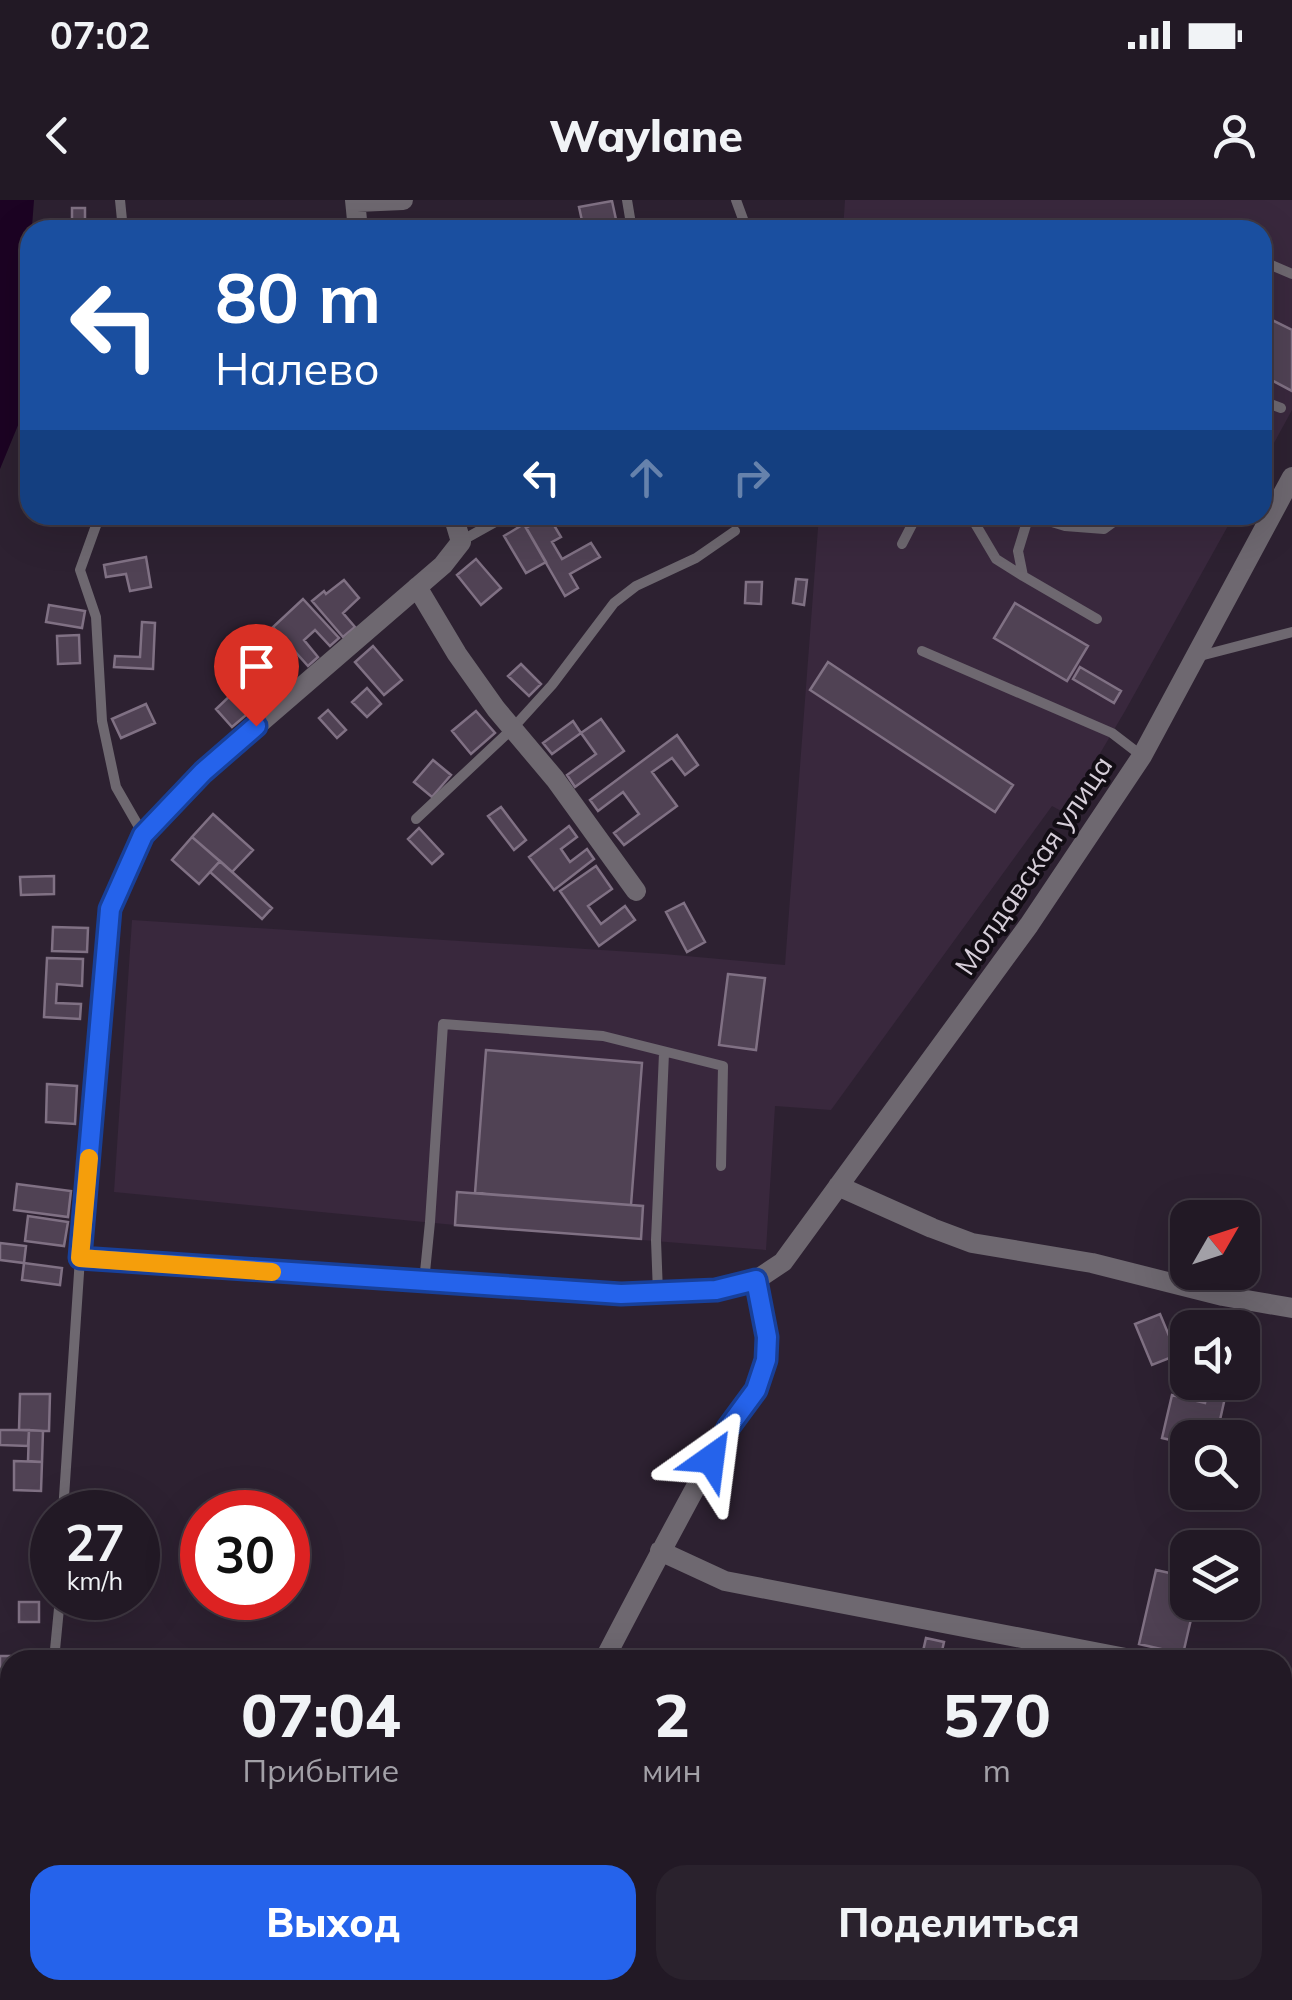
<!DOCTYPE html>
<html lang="ru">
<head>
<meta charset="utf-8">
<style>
  :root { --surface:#221925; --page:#2a222d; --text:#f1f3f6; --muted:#a2a0a7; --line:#3f3842; --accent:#2563eb }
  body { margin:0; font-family:Mulish,sans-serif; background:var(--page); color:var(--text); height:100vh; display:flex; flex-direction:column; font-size:38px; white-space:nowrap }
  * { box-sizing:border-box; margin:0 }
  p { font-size:32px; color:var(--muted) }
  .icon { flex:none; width:55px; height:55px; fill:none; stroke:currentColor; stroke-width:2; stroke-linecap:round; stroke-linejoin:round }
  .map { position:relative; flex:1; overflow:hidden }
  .drawer { position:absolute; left:0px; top:1450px; width:1292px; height:350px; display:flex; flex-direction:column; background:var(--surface); border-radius:30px 30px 0 0; box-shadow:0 10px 40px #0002,0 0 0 2px var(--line) }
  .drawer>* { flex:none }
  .guide { position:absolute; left:20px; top:20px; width:1252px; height:305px; border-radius:30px; box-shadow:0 10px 40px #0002,0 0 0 2px var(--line); background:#1a4fa0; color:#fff; overflow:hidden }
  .needle { width:65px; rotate:51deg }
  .buttons { position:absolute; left:1170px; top:1000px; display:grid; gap:20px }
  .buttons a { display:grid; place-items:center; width:90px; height:90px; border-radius:20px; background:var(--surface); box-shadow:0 10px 40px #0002,0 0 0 2px var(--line); font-size:50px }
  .speed { position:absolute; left:30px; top:1290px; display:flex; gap:20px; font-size:50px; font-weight:700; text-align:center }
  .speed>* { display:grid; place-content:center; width:130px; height:130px; border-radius:50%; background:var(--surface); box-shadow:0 10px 40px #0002,0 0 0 2px var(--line); line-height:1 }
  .speed small { font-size:25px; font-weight:400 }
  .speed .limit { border:15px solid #d22; background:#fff; color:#111 }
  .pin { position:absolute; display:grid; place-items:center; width:85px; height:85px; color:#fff; margin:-102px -42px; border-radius:50% 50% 50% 0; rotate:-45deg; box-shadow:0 0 10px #0007 }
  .pin .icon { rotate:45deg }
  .me { position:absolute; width:110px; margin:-55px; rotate:31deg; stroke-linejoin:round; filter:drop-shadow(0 0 8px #0008) }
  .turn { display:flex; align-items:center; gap:35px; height:210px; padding:0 30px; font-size:45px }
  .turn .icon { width:130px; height:130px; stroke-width:2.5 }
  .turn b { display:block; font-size:70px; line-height:85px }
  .lanes { display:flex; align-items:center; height:95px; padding:0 30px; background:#0003; justify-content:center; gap:50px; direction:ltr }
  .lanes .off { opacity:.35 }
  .eta { display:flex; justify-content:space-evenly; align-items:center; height:170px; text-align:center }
  .eta b { font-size:60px; font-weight:800; line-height:70px }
  .cta { display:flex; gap:20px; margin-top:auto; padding:20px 30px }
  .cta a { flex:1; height:115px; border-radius:30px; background:var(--accent); color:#fff; font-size:40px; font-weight:800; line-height:115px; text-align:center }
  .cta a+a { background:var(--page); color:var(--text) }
  .status { display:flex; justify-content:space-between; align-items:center; height:70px; padding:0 50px; background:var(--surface); direction:ltr }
  .status svg { height:28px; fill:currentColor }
  header { display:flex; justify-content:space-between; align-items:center; height:130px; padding:0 30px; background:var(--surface); font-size:45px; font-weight:800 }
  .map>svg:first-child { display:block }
</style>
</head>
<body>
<div class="status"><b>07:02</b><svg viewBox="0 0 49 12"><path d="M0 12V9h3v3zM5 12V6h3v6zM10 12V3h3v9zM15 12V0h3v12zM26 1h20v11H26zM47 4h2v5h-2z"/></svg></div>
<header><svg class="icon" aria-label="back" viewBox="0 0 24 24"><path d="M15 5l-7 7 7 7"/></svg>Waylane<svg class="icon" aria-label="person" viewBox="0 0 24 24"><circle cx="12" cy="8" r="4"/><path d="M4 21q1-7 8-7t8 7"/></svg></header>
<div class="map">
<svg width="1292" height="1800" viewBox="0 0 1292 1800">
  <rect width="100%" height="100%" fill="#2d2131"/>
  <path fill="#39283d" d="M 845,0 L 1292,0 L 1292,210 L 1263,263 L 1262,30 L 843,30 Z
    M 819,315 L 1234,315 L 1125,511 L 1065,613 L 1052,606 L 831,910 L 775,906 L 766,1050 L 455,1025 L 114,992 L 132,720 L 664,754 L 785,765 Z"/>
  <path fill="#1c0323" d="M 0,0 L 34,0 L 25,119 L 30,139 L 30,153 L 21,218 L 0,269 Z"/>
  <path fill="#504254" stroke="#807184" stroke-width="2.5" d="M 612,1 L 617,24 L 584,30 L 579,7 Z
    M 72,8 L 85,8 L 85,30 L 72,30 Z
    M 1262,115 L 1292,130 L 1292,191 L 1262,175 Z
    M 548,315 L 561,337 L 552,342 L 562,359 L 591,343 L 600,357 L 570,374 L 578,388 L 565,396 L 526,328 Z
    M 524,324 L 546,362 L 526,373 L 504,336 Z
    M 146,357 L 151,387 L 130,391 L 126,374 L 106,377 L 104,365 Z
    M 476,359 L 501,388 L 481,405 L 457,375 Z
    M 796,379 L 807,380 L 804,405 L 793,403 Z
    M 344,380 L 359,398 L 343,413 L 355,427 L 343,437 L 312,401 L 324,391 L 326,394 Z
    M 746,382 L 762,382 L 761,404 L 745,403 Z
    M 303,399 L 339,438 L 330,446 L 315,430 L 304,440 L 318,457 L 308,466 L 273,427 Z
    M 1015,403 L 1088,446 L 1067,481 L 994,438 Z
    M 49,405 L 85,411 L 82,428 L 46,422 Z
    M 142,422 L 155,423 L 153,469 L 114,467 L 115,456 L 140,457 Z
    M 79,435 L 80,463 L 58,464 L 57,436 Z
    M 373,446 L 402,480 L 384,495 L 355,462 Z
    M 828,462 L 1013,585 L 995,612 L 810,490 Z
    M 521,464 L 541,484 L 529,496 L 508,476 Z
    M 1080,467 L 1121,491 L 1114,503 L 1073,479 Z
    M 240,476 L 255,493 L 251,496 L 258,505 L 232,527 L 216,509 L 233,493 L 227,487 Z
    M 367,488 L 381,504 L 367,517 L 352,502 Z
    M 146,504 L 155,523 L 121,538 L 112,519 Z
    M 328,510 L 346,530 L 337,538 L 319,518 Z
    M 476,511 L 495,533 L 471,554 L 452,531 Z
    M 601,519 L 624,551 L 575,587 L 567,575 L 596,554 L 581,533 Z
    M 573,521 L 581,533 L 552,554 L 543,543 Z
    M 677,535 L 698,565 L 685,575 L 672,558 L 652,572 L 677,606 L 624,645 L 614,633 L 639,614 L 623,592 L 598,611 L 590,600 Z
    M 433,560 L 451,575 L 432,597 L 414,582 Z
    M 501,607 L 526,640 L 514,650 L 488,616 Z
    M 213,614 L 253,650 L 232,672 L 192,637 Z
    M 569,626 L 577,637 L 561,649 L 570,662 L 587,649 L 594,659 L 554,690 L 529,657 Z
    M 419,628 L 443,654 L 432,664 L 408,639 Z
    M 192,637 L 220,661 L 199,684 L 172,660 Z
    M 220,661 L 272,708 L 262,719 L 210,672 Z
    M 596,666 L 612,689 L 588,706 L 601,724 L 625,706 L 635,720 L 599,746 L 560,691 Z
    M 54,676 L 54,694 L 21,695 L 20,677 Z
    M 684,703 L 705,742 L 687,752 L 666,712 Z
    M 53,727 L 88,728 L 87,752 L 52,751 Z
    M 47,758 L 83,759 L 82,786 L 57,784 L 56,803 L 81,804 L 80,819 L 44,817 Z
    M 728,774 L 765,778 L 756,850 L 719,845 Z
    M 486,850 L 642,863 L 631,1005 L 475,993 Z
    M 47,884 L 77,886 L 75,924 L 46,922 Z
    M 17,984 L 71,991 L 68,1017 L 14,1010 Z
    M 457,992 L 643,1006 L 641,1039 L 455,1025 Z
    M 28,1016 L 68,1022 L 64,1046 L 25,1041 Z
    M 0,1043 L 26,1046 L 24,1063 L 0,1060 Z
    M 24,1063 L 62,1068 L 60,1085 L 22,1080 Z
    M 1160,1114 L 1177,1155 L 1152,1165 L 1135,1124 Z
    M 1208,1189 L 1226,1193 L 1216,1238 L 1188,1238 L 1188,1244 L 1162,1238 L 1172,1195 L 1205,1203 Z
    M 20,1194 L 50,1194 L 49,1231 L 19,1230 Z
    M 0,1230 L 29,1230 L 28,1246 L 0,1245 Z
    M 29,1230 L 43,1231 L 42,1262 L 28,1261 Z
    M 14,1261 L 42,1262 L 41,1291 L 14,1290 Z
    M 1156,1370 L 1188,1377 L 1188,1402 L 1195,1402 L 1183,1454 L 1139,1444 Z
    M 19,1402 L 39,1402 L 39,1422 L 19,1422 Z
    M 926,1438 L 944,1442 L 940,1460 L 921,1460 Z
    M 0,1456 L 10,1456 L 10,1493 L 0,1493 Z"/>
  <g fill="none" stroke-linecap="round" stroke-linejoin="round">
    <path stroke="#6e6870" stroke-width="10" d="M 120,0 L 123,30
      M 627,0 L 632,30
      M 736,0 L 747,30
      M 1262,61 L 1292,74
      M 1262,201 L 1281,208
      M 970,315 L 996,359 L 1023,376
      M 1029,315 L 1018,351 L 1023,376 L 1097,419
      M 1029,315 L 1065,326 L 1104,329 L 1123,315
      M 98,320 L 80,370 L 96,417 L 102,521 L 116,587 L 143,634
      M 461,341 L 508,315
      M 902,344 L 917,315
      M 922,451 L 1112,533 L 1142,556
      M 1196,457 L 1292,432
      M 416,619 L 512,529 L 552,485 L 614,403 L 636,386 L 696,358 L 735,331
      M 424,1082 L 430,1022 L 443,824 L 603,836 L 723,866 L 721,966
      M 658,1093 L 656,1040 L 664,853
      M 63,1312 L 80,1058
      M 54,1460 L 60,1398"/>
    <path stroke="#6e6870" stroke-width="20" d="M 355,0 L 358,30
      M 357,2 L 403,0
      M 453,315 L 461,342 L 443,365 L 203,572 L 143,635 L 110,709 L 80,1058 L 621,1094 L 715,1090 L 756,1080 L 783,1062 L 1029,725 L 1142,556 L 1292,277
      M 417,387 L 457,454 L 496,509 L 555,579 L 636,691
      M 838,986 L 932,1028 L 972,1043 L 1092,1063 L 1223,1096 L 1292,1108
      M 660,1351 L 725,1381 L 1136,1460
      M 604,1460 C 642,1387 680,1315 720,1243 C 735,1215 758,1194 765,1163 C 772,1137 761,1106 756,1080
      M 1282,1488 L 1292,1490
      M 1282,1575 L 1292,1515
      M 1282,1683 L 1292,1685
      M 509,1790 L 509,1797 L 513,1800
      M 859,1790 L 918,1800
      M 1247,1800 L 1248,1790"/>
  </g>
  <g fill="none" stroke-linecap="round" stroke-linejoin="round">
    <defs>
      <path id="route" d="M 256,526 L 203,572 L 143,635 L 110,709 L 80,1058 L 621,1094 L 716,1090 L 756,1080 L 767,1137 L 766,1160 L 756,1190 L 728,1228 L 711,1259"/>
    </defs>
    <use href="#route" stroke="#184099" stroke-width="25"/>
    <use href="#route" stroke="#2563eb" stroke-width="18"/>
    <path stroke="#f59e0b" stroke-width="18" d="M 89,958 L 80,1058 L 272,1072"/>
  </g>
  <g text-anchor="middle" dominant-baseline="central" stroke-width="8" stroke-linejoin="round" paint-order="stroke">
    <g font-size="28" fill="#d6ced9" stroke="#120d14">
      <text transform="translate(1033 665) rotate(-56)">Молдавская улица</text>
    </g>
  </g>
</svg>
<div class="buttons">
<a><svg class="needle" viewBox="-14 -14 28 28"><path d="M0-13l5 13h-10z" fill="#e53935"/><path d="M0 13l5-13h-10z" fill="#a2a0a7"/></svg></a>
<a><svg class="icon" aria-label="sound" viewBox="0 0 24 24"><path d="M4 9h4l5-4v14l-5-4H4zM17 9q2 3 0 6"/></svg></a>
<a><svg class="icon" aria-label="search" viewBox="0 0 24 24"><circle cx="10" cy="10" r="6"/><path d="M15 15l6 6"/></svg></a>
<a><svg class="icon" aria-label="layers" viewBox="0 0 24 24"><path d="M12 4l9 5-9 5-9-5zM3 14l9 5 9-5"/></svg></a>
</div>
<div class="speed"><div>27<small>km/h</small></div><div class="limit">30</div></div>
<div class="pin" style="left:256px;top:526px;background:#d93025"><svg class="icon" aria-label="arrive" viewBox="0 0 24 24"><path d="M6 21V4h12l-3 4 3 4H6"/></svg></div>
<svg class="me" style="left:711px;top:1259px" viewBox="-20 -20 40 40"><path d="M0-17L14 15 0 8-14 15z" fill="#2563eb" stroke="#fff" stroke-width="4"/></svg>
<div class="guide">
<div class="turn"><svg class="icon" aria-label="left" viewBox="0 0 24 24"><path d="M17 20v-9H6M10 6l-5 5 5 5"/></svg><div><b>80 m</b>Налево</div></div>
<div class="lanes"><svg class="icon" aria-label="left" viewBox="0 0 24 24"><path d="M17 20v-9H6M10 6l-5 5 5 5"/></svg><svg class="icon off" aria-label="ahead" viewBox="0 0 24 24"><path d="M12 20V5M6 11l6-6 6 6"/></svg><svg class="icon off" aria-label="right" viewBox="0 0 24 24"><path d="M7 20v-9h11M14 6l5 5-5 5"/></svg></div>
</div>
<section class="drawer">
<div class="eta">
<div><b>07:04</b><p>Прибытие</p></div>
<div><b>2</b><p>мин</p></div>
<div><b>570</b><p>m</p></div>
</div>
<div class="cta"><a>Выход</a><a>Поделиться</a></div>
</section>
</div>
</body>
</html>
